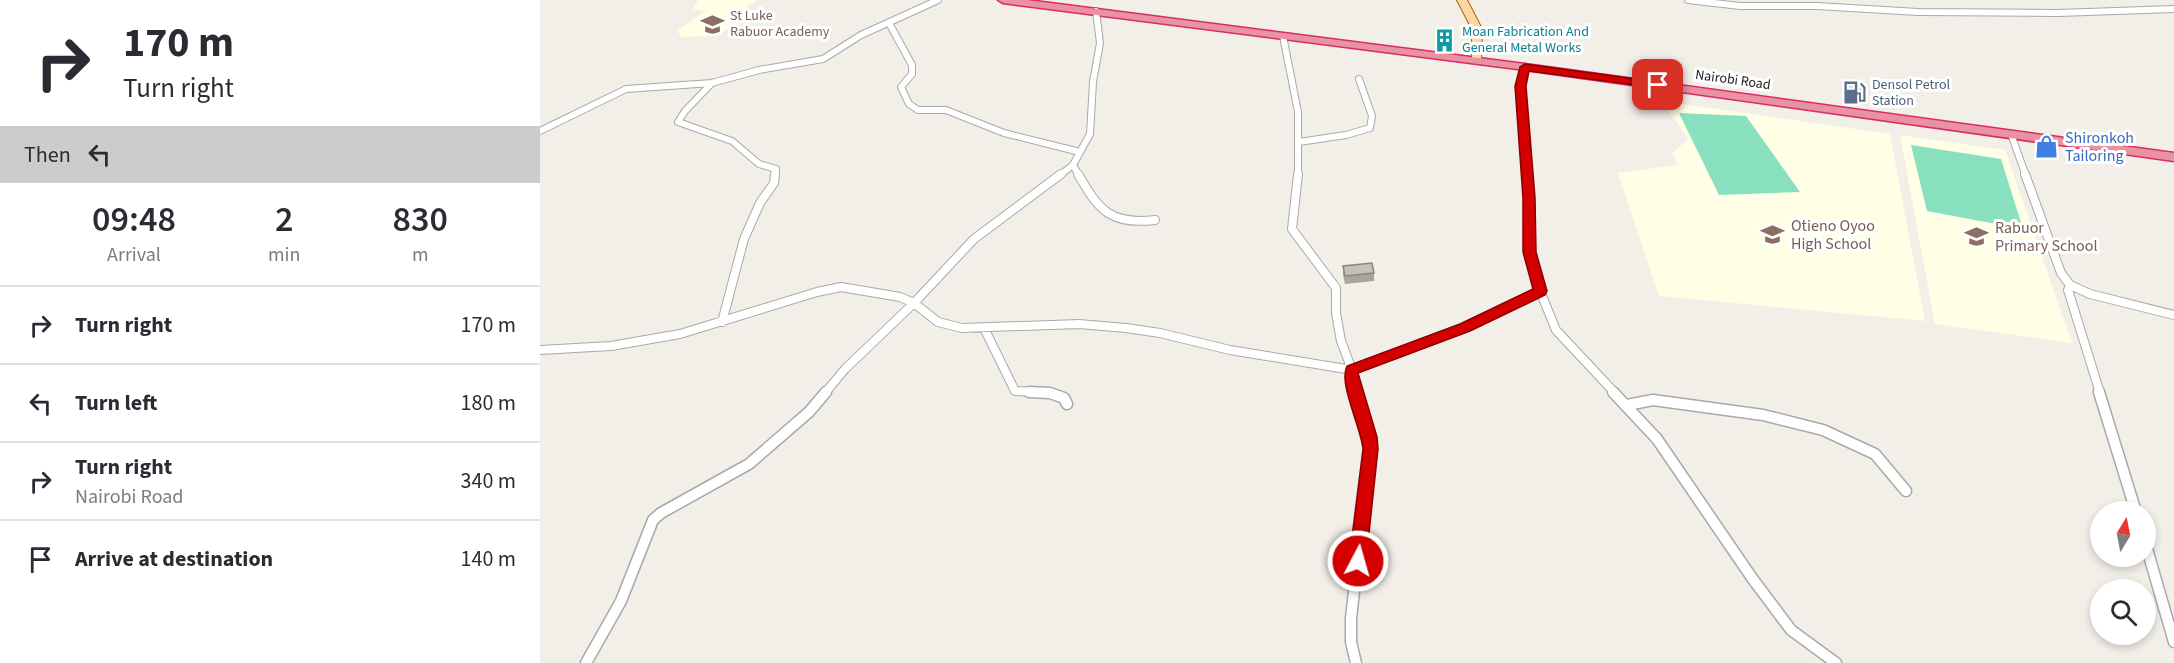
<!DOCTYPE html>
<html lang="en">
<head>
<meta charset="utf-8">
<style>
  :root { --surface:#fff; --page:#f7f7f7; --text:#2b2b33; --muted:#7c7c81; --line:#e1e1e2 }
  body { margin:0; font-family:"Source Sans 3",sans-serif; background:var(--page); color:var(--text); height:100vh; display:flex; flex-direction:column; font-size:22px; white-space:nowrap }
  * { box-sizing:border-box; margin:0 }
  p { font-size:20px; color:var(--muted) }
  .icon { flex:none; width:33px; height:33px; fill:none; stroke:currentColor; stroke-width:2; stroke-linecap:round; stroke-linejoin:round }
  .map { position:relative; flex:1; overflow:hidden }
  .sheet { display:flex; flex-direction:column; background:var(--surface); width:540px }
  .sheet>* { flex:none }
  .hud { background:#fff; color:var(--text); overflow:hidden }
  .needle { width:39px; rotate:10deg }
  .controls { position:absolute; left:1550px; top:501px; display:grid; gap:12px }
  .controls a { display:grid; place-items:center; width:66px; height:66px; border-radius:50%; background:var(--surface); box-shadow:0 3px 9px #0003; font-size:30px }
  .pin { position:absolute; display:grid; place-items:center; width:51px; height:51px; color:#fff; margin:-26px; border-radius:12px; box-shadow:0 3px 9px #0006 }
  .me { position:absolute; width:66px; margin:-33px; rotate:6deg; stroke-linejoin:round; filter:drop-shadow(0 0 4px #0008) }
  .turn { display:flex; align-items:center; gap:21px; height:126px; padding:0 24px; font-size:27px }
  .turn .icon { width:78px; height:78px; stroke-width:2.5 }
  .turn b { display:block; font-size:42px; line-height:51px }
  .then { display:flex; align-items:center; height:57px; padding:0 24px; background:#0003; gap:12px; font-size:22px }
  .eta { display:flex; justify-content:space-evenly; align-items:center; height:102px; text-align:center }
  .eta b { font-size:36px; font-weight:600; line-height:42px }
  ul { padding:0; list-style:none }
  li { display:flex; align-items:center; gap:18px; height:78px; padding:0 24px; border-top:2px solid var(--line) }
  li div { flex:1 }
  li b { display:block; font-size:22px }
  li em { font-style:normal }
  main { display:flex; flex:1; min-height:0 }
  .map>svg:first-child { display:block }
</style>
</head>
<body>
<main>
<section class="sheet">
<div class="hud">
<div class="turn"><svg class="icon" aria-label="right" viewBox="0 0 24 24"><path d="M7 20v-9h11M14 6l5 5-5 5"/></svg><div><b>170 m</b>Turn right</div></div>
<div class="then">Then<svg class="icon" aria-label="left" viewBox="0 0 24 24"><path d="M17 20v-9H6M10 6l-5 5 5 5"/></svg></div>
</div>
<div class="eta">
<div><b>09:48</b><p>Arrival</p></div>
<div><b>2</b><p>min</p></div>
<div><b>830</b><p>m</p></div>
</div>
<ul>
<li><svg class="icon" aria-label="right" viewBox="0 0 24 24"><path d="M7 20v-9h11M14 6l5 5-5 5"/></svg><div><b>Turn right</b></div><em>170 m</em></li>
<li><svg class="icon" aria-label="left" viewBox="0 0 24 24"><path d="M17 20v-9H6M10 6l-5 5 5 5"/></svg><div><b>Turn left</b></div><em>180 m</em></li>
<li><svg class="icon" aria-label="right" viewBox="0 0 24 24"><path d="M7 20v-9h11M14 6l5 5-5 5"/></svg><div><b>Turn right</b><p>Nairobi Road</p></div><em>340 m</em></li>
<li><svg class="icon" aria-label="arrive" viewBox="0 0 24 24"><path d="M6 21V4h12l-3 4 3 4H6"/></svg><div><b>Arrive at destination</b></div><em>140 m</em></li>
</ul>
</section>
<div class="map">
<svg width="1634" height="663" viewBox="0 0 1634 663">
  <rect width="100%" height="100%" fill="#f2efe9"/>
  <path fill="#ffffe5" d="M 158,0 L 216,0 L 215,3 L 208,5 L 205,11 L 216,15 L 174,36 L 142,37 L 137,31 L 165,11 L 153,9 Z
    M 1122,101 L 1350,134 L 1385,321 L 1119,296 L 1078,173 L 1138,165 L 1132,154 L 1148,139 Z
    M 1360,135 L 1465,150 L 1532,343 L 1395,324 Z"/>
  <path fill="#88e0be" d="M 1139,113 L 1206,116 L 1260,192 L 1179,195 Z
    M 1371,145 L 1461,159 L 1483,229 L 1387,211 Z"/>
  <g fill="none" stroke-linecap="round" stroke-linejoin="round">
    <defs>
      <path id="street-far2" d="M 1148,0 L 1200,6 L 1277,6 L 1378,12 L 1518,13 L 1634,9
        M 349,23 L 372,65 L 372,74 L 361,87 L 369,104 L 378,110 L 406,110 L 464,133 L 540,152
        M 743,36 L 758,112 L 758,176
        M 985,67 L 981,86 L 987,176
        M 172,83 L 145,111 L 138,122 L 192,141 L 219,164 L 236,169 L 235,176
        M 0,131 L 86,89 L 172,83 L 219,70 L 283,59 L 321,35 L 398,0
        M 1471,134 L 1486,176
        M 759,142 L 806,135 L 830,128 L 832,116 L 819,79
        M 533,165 L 539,176
        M 519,176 L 533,165 L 550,134 L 553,82 L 560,43 L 556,11"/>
      <path id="street-far1" d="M 538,174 C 559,211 571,225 615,220
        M 758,174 L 752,229 L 796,288 L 796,313 L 801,341 L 812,370 L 810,377 L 815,393
        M 987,174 L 990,252 L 1000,291 L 1016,330 L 1075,393
        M 1485,174 L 1521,273 L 1530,285 L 1550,294 L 1634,315
        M 1530,285 L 1528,290 L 1560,393
        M 182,322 L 204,239 L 220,203 L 234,183 L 235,174
        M 444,328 L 475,391 L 511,393
        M 0,350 L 71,346 L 140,334 L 277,292 L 301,287 L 360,297 L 374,303 L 398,322 L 422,328 L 539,324 L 586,328 L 620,333 L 690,350 L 812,370 L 925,327 L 1000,291
        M 285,393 L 305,369 L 374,303 L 434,239 L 521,174"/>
      <path id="street" d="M 489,392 L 510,393 L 524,398 L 527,404
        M 815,392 L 829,437 L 830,449 L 811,618 L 811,642 L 816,663
        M 1073,392 L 1117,439 L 1212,578 L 1251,630 L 1296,663
        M 1559,392 L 1596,512
        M 1087,405 L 1113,400 L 1223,415 L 1283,430 L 1335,454 L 1366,491
        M 1605,542 L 1634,642
        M 46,663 L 81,601 L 113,520 L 121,513 L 209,464 L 269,412 L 286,392"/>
      <path id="primary" d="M 917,0 L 927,0 L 942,29 L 941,63 L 933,63 L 932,61 L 932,29 Z"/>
      <path id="highway" d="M 458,0 L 487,0 L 985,64 L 1634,153 L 1634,161 L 985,70 L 463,3 Z"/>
    </defs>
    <use href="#street-far2" stroke="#a9a9a9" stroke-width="8"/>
    <use href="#street-far1" stroke="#a9a9a9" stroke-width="10"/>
    <use href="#street" stroke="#a9a9a9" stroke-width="13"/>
    <use href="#primary" stroke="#a06b00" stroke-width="2"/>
    <use href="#highway" stroke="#dc2a67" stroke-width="3"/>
    <use href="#street-far2" stroke="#fff" stroke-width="6"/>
    <use href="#street-far1" stroke="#fff" stroke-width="8"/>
    <use href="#street" stroke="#fff" stroke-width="10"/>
    <use href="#primary" fill="#fcd6a4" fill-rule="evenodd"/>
    <use href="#highway" fill="#e892a2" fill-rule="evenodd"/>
  </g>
  <path fill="#aba49e" d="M 1307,83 L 1326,92 L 1324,98 L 1306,96 L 1304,89 Z
    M 803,266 L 834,273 L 834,281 L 805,284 L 803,275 Z"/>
  <path fill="#c7bfb8" stroke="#8b8681" stroke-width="1.5" d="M 1307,83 L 1325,85 L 1326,92 L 1308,90 Z
    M 832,263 L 834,273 L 805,276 L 803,266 Z"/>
  <path fill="#d40000" stroke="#8a0000" stroke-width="1.5" d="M 985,64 L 1118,82 L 1123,85 L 1118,88 L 989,71 L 986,86 L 995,198 L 996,252 L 1007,291 L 1005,295 L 930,331 L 818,373 L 837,437 L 838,449 L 826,561 L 824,567 L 818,569 L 812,567 L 809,561 L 823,449 C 821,427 798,383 807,366 L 920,324 L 993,289 L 983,252 L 983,198 L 975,86 L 980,67 Z"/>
  <defs>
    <symbol id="school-bare" viewBox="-9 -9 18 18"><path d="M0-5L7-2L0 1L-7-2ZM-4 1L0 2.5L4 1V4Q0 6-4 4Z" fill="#8d6e63" stroke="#fff" stroke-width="2.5" paint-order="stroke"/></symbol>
    <symbol id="building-bare" viewBox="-9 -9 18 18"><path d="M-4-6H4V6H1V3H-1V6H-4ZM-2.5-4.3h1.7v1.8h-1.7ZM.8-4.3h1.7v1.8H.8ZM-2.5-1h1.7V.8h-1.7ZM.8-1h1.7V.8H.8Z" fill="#0f9aa8" stroke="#fff" stroke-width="2.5" paint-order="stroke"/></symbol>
    <symbol id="fuel-bare" viewBox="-9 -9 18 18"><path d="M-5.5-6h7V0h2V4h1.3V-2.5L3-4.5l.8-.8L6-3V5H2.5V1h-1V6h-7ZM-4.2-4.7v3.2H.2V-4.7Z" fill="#5c6f8a" stroke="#fff" stroke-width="2.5" paint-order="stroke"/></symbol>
    <symbol id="shop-bare" viewBox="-9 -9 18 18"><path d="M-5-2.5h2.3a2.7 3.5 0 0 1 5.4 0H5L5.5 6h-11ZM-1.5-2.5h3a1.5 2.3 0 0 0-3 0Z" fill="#3f7fe0" stroke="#fff" stroke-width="2.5" paint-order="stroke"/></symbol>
  </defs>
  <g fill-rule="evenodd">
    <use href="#school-bare" x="156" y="8" width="33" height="33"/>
    <use href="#building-bare" x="888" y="24" width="33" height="33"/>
    <use href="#fuel-bare" x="1298" y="76" width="33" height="33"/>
    <use href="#shop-bare" x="1490" y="130" width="33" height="33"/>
    <use href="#school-bare" x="1216" y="218" width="33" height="33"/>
    <use href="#school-bare" x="1420" y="220" width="33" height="33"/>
  </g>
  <g text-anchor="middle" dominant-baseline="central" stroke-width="6" stroke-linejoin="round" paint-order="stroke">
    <g font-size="14" fill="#785e54" stroke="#fff" text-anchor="start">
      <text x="190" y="16">St Luke<tspan x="190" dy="16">Rabuor Academy</tspan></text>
    </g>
    <g font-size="14" fill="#0d838f" stroke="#fff" text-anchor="start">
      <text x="922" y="32">Moan Fabrication And<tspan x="922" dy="16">General Metal Works</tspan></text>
    </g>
    <g font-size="14" fill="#222" stroke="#fff">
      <text transform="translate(1193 80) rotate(8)">Nairobi Road</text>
    </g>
    <g font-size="14" fill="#4e5e75" stroke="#fff" text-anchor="start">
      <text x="1332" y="85">Densol Petrol<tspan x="1332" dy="16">Station</tspan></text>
    </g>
    <g font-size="16" fill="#366cbe" stroke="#fff" text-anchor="start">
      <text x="1525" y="138">Shironkoh<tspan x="1525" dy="18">Tailoring</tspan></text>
    </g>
    <g font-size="16" fill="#785e54" stroke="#fff" text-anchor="start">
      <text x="1251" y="226">Otieno Oyoo<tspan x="1251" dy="18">High School</tspan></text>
      <text x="1455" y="228">Rabuor<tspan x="1455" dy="18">Primary School</tspan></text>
    </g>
  </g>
</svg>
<div class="controls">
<a><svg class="needle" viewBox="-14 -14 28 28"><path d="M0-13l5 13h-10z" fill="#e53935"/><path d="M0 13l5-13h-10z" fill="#7c7c81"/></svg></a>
<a><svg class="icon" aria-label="search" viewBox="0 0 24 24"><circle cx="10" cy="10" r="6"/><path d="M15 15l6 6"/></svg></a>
</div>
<div class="pin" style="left:1118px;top:85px;background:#d93025"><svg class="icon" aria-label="arrive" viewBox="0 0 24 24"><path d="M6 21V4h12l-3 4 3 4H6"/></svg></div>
<svg class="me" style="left:818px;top:561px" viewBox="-20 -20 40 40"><circle r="17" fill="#d40000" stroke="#fff" stroke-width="3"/><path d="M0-11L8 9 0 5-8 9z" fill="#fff"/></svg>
</div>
</main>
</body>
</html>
